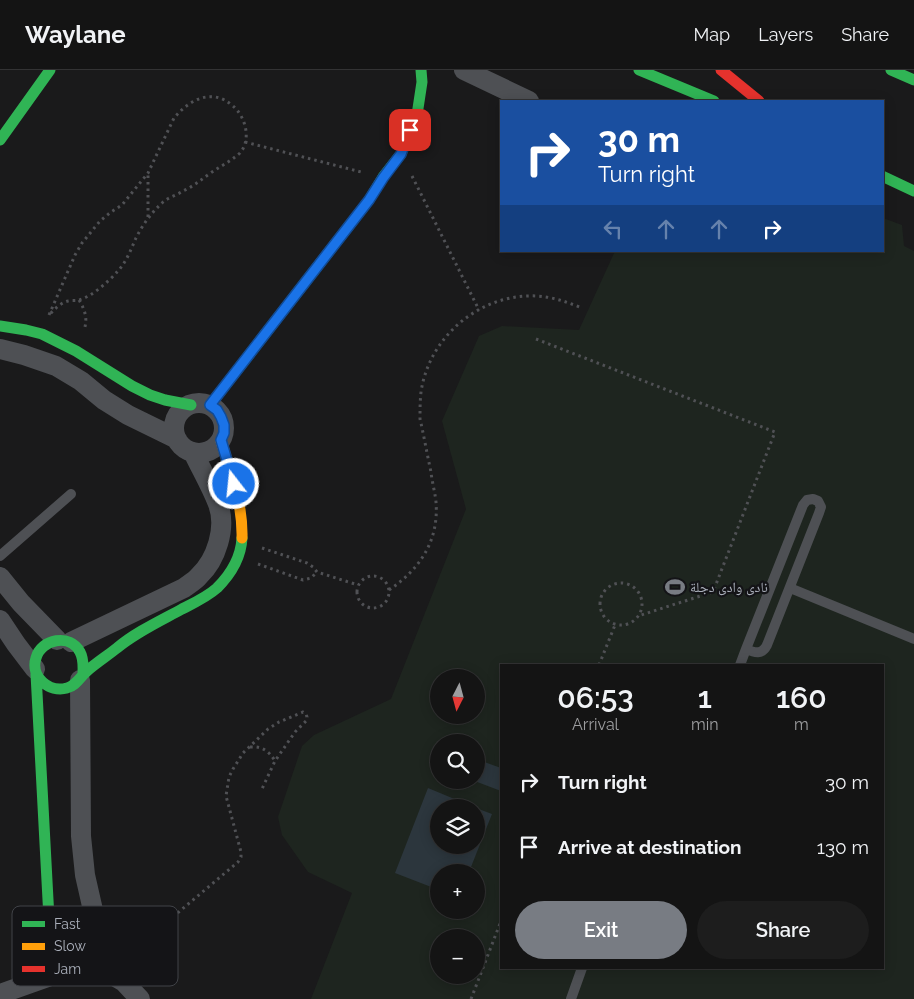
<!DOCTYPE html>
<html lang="en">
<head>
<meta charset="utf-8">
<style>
  :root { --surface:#141414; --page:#1d1d1d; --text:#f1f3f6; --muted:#9d9ea0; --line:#333334; --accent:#787c83 }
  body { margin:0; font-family:Raleway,"Noto Naskh Arabic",sans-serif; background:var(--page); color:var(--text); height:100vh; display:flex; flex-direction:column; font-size:19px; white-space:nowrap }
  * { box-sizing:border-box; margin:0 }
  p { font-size:16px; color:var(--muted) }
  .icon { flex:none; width:28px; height:28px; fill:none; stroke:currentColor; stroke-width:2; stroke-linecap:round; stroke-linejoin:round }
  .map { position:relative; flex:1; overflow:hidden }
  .side { position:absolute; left:500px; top:594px; width:384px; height:305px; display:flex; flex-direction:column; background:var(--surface); border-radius:0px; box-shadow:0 2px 12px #0003,0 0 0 1px var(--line) }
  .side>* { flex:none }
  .top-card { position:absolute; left:500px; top:30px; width:384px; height:152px; border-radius:0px; box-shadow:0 2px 12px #0003,0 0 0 1px var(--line); background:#1a4fa0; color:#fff; overflow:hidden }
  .needle { width:32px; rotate:186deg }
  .tools { position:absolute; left:430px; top:599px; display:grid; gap:10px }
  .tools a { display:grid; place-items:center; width:55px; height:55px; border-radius:50%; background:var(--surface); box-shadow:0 2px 12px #0003,0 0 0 1px var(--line); font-size:25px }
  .pin { position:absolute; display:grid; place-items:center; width:42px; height:42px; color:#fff; margin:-21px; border-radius:10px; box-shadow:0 2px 8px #0006 }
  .me { position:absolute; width:55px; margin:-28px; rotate:344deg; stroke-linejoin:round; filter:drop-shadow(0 0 4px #0008) }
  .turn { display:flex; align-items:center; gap:18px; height:105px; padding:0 15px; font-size:22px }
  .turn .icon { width:65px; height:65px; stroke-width:2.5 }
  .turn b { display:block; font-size:35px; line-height:42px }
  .lanes { display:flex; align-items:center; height:48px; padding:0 15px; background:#0003; justify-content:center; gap:25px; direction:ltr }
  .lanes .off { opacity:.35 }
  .eta { display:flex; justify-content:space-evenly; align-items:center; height:85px; text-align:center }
  .eta b { font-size:30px; font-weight:600; line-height:35px }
  .cta { display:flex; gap:10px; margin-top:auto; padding:10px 15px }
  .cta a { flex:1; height:58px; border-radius:30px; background:var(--accent); color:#fff; font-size:20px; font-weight:600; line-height:58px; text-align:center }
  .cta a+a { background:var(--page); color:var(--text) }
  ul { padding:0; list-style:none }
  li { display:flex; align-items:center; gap:15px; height:65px; padding:0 15px }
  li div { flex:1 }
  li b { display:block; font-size:19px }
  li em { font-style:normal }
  header { display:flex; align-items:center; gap:30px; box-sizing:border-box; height:70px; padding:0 25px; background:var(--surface); border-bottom:1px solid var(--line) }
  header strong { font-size:24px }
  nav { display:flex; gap:28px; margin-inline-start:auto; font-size:18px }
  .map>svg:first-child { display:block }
</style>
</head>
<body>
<header>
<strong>Waylane</strong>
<nav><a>Map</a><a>Layers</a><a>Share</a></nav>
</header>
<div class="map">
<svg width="914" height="929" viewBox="0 0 914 929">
  <rect width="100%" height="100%" fill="#1a1a1b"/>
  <path fill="#1e251f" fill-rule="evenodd" d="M 883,148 L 902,155 L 904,176 L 914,181 L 914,929 L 311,929 L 352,823 L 308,802 L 282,765 L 278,747 L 302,676 L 314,665 L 391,629 L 466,439 L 442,351 L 479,266 L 502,256 L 579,260 L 615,181 L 882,181 ZM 501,595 L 882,595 L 882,898 L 501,898 ZM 439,608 L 476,608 L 476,645 L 439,645 ZM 439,672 L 476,672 L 476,710 L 439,710 ZM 439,738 L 476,738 L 476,775 L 439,775 ZM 439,802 L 476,802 L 476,840 L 439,840 ZM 439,868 L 476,868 L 476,905 L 439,905 Z"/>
  <path fill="#2c363d" d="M 437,674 L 439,675 L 439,697 L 430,694 Z
    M 476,689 L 501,698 L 501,721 L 472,710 L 476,710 Z
    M 428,718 L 476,738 L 439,738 L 439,775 L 476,775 L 476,738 L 492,744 L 469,802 L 439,802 L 439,820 L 395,803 Z"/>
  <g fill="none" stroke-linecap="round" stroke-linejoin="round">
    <path stroke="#505155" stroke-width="3" stroke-dasharray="2.5 4" stroke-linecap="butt" d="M 245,72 L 361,102
      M 412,106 L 479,240
      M 148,147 L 148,103
      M 79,230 C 85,240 88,249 84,260
      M 49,245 L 75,185 L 82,173 L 100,151 L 111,142 L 122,135 L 148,103 L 174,48 C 189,30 212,17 233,36 C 245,46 252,69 240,83 C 231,91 221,96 212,102 C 202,109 194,116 183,121 C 177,125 169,127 163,132 C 152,142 143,154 136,168 C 131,179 127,191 118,201 C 109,211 93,226 79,230 C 76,231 71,230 68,231 C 60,233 55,239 50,244
      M 536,269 L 775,362 L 713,522 L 638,546
      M 262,478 L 307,493 L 313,497 L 317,502 L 358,515
      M 258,494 L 303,510 L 311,508 L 317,502
      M357 522a16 16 0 1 1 32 0a16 16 0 1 1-32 0Z
      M600 534a21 21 0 1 1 42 0a21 21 0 1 1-42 0Z
      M 389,520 C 420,499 439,471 436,432 C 435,422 432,412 431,402 C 427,384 424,366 420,349 C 420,340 420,331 421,322 C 429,266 481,223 537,226 C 553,227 567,232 582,238
      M 599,595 L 615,555
      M 250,677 C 262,676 269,681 275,691
      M 123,889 L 238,792 L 241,787 L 241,782 L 226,726 L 229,707 L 233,699 L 243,683 L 268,659 L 279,652 L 303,642 L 306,644 L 307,647 L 306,651 L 295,662 L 275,691 L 261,721
      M 471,929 L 501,851"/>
    <path stroke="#4e5054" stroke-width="10" d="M 0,486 L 71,424
      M 790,518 L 914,569
      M 740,595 L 746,579 L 803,435 L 807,430 L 813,429 L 818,431 L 821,437 L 819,443 L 767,575 C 762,585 755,583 746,579
      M 571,929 L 582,898"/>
    <path stroke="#4e5054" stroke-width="20" d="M 464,0 L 529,31
      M 0,279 L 24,285 L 56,296 L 81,311 L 104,330 L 128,345 L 177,369
      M174 358a25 25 0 1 1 50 0a25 25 0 1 1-50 0Z
      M 0,507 L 21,533 L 57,570
      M 0,550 L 16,574 L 35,599
      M 71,572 L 184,518 C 189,514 195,511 199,506 C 216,490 227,458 218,434 C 211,416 201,399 193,382
      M 80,610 L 81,766 L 85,805 L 107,902
      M 0,924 L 70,899 L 89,898 L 107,902 L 124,912 L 140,929"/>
    <path stroke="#30b455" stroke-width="11" d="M 639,0 L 714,31
      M 891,0 L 914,10
      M 0,70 L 50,0
      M 882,106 L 914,121
      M 0,256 L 26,260 L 42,264 L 76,281 L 132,316 L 150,325 L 165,330 L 191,335
      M 210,335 L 369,130 L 383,107 L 401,84 L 417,45 L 422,12 L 421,0
      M 36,604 L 52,905
      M 83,604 C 83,596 84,589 80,582 C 70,563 41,569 36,588 C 30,607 49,623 67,618 C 76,616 80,607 87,601 C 96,593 107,586 117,578 C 136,562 160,551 182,539 C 194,533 207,527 217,518 C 231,504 241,487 242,468"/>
    <path stroke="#ff9f0a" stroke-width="11" d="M 221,371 C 231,403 243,434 242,468"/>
    <path stroke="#e5322d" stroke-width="11" d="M 721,0 L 759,31"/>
  </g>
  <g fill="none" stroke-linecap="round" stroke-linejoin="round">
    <defs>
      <path id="route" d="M 234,414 L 221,370 L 224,363 L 224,355 L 221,347 L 217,340 L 210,335 L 369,130 L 383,108 L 401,84 L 410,60"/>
    </defs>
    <use href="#route" stroke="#114b97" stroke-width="12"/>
    <use href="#route" stroke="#1a73e8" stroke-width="9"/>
  </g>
  <defs>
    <symbol id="stadium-bare" viewBox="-9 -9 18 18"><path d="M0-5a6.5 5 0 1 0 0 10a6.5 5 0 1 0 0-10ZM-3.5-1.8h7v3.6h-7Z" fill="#787c83" stroke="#141417" stroke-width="2.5" paint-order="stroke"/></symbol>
  </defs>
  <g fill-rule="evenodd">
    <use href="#stadium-bare" x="661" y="503" width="28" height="28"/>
  </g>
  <g text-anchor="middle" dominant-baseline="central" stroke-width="4.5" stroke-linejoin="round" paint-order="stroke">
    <g font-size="14" fill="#abb0bb" stroke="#141417" text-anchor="start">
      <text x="690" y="517">نادى وادى دجلة</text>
    </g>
  </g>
  <rect x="12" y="836" width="166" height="80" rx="8" fill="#141417" stroke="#414348" stroke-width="1"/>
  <rect x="22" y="851" width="23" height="6" fill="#30b455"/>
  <rect x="22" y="873" width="23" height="7" fill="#ff9f0a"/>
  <rect x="22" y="896" width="23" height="6" fill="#e5322d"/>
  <g font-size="14" fill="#abb0bb">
    <text x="54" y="859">Fast</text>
    <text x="54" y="881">Slow</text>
    <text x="54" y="904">Jam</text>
  </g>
</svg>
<div class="tools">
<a><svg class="needle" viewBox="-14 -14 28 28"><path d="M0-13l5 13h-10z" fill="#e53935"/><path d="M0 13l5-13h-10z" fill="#9d9ea0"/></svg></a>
<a><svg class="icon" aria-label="search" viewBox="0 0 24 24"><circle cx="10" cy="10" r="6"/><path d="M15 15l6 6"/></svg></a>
<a><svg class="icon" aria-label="layers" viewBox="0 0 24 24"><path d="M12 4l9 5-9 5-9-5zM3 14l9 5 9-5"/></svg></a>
<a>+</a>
<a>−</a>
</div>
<div class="pin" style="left:410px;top:60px;background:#d93025"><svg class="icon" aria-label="arrive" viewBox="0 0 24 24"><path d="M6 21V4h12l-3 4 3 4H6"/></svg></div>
<svg class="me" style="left:234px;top:414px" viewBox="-20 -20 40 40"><circle r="17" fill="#1a73e8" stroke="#fff" stroke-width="3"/><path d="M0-11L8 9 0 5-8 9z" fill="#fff"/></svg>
<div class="top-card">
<div class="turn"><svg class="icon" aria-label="right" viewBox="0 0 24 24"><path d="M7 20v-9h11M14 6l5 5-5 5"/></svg><div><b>30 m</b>Turn right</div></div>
<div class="lanes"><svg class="icon off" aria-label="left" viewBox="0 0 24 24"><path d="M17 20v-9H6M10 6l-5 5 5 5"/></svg><svg class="icon off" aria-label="ahead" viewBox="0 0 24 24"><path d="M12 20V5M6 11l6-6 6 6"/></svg><svg class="icon off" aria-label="ahead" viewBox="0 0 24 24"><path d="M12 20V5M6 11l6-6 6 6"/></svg><svg class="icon" aria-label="right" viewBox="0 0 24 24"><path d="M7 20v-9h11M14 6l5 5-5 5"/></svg></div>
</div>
<section class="side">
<div class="eta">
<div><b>06:53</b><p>Arrival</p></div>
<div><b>1</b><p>min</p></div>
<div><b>160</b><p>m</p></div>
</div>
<ul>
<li><svg class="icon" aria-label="right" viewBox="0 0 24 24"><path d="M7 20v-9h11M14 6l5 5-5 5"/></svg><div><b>Turn right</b></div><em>30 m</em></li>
<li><svg class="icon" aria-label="arrive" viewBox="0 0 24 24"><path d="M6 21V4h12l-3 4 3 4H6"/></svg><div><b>Arrive at destination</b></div><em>130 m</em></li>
</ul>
<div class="cta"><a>Exit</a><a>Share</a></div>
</section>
</div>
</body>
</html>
